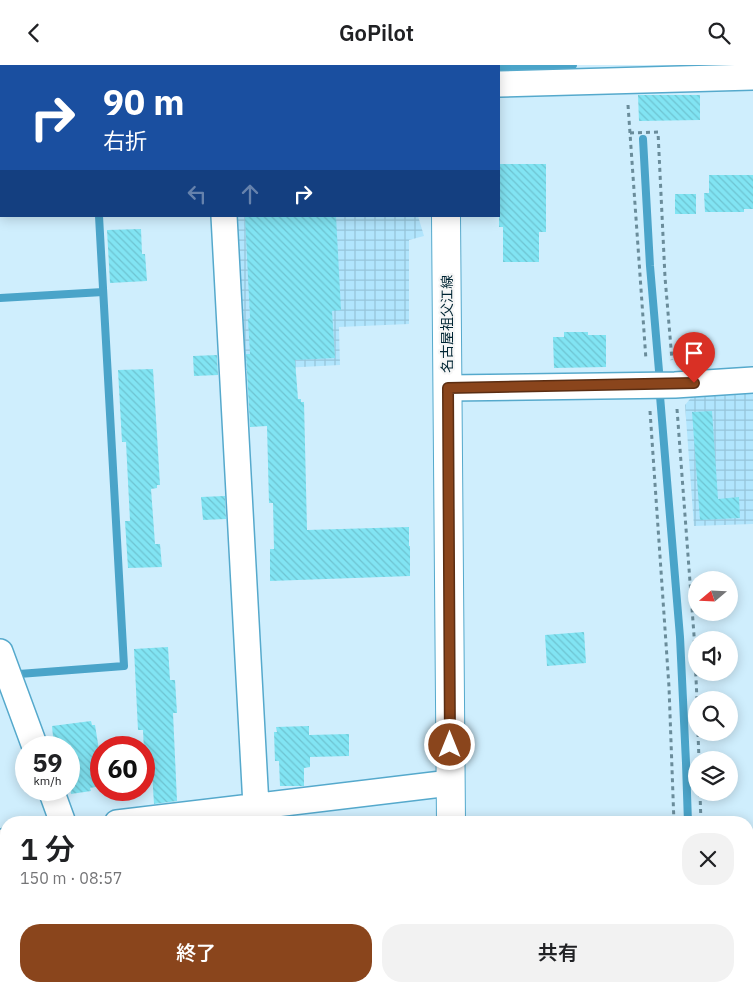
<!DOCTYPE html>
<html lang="ja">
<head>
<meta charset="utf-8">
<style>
  :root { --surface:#fff; --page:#f2f2f2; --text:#202124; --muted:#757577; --accent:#8a451c }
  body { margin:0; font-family:"IBM Plex Sans","Noto Sans JP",sans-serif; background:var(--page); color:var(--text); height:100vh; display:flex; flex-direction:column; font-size:19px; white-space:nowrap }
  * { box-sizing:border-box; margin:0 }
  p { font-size:16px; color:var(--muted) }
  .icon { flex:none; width:28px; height:28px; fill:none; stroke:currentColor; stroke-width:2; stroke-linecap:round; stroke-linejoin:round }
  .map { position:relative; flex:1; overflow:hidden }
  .panel { position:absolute; left:0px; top:751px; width:754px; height:176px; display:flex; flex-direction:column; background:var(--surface); border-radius:20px 20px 0 0; box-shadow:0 2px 12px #0003 }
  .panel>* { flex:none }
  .guide { position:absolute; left:0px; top:0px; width:500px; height:152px; box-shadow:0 2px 12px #0003; background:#1a4fa0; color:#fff; overflow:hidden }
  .needle { width:32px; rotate:251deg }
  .buttons { position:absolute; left:688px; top:506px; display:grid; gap:10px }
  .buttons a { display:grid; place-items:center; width:50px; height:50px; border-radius:50%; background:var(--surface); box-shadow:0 2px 12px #0003; font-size:25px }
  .speed { position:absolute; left:15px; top:671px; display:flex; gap:10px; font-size:25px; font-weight:700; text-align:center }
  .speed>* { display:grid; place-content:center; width:65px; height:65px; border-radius:50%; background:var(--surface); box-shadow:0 2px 12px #0003; line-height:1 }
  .speed small { font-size:12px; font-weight:400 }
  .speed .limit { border:8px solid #d22; background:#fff; color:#111 }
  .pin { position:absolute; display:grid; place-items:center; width:42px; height:42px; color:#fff; margin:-51px -21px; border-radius:50% 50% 50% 0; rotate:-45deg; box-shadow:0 0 5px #0007 }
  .pin .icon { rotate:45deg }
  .me { position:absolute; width:55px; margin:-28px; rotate:0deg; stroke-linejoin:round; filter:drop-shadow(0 0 4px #0008) }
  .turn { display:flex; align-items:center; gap:18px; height:105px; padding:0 20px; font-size:22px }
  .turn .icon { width:65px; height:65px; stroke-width:2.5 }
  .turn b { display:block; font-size:35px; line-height:42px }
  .lanes { display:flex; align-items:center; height:48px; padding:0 20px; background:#0003; justify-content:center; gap:25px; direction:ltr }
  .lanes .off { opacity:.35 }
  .round { display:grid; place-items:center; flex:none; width:52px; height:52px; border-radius:20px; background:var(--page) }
  .overview { display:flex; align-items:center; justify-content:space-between; height:85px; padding:0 20px }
  h1 { font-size:30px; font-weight:600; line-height:38px }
  .action { display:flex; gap:10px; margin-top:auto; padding:10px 20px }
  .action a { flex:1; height:58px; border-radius:20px; background:var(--accent); color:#fff; font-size:20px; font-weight:600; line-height:58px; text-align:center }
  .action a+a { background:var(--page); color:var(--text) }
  header { display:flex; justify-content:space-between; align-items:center; height:65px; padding:0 20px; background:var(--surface); font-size:22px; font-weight:600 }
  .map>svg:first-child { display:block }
</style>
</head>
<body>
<header><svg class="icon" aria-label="back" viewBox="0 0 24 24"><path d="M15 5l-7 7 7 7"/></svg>GoPilot<svg class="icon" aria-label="search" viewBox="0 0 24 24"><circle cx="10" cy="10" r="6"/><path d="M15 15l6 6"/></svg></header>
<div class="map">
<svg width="753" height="927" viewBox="0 0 753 927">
  <defs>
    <pattern id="industrial-grid" width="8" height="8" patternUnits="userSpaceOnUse" patternTransform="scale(1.25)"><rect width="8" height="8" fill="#b1e5fd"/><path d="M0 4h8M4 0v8" fill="none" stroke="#96c4d9"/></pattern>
    <pattern id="building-back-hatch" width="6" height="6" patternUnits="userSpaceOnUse" patternTransform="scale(1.25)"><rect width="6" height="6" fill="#81e4f3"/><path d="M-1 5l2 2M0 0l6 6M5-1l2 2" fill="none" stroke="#6ec3d1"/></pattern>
  </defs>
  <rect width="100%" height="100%" fill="#cfeefd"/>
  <path fill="url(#industrial-grid)" d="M 235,151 L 418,151 L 424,171 L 409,175 L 409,259 L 339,262 L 340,300 L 244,305 Z
    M 753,325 L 753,459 L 694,461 L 685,340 L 695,328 Z
    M 280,750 L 281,757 L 215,758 Z
    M 99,921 L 293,921 L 294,927 L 100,927 Z"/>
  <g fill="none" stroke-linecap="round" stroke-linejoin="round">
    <path stroke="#4aa4c9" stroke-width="8" d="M 499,2 L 573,0
      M 643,74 L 650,201 L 659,306
      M 0,233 L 103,227
      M 660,331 L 680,572 L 686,698 L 688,758
      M 19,609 L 124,601 L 99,151
      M 691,921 L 691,927"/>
  </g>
  <path fill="url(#building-back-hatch)" d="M 638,30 L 700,30 L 700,55 L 639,56 Z
    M 499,99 L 546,99 L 546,167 L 539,167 L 539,197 L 503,197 L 503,162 L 499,162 Z
    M 709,110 L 753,110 L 753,144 L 744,144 L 744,147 L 705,147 L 704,128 L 709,128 Z
    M 675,129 L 696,129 L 696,149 L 675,149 Z
    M 245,151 L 336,151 L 341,245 L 332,246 L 335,293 L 295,295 L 298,334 L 301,334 L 301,337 L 304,337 L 307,465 L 409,462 L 409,481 L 410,481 L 410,511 L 270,516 L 270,484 L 274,484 L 273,438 L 269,438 L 267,361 L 250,362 L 246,289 L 250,289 L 248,254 L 250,253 Z
    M 141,164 L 142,189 L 145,189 L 147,216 L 110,218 L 107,165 Z
    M 564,267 L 588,267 L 588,270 L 606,270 L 606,302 L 554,303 L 553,272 L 564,272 Z
    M 217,290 L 218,310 L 194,311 L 193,291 Z
    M 153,304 L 160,420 L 157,420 L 157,423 L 151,424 L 155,479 L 160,479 L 162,502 L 128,503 L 125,456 L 130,456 L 126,377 L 122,377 L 118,305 Z
    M 712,346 L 718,434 L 739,432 L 740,453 L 700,455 L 692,347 Z
    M 225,431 L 226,454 L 203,455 L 201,432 Z
    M 584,567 L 586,598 L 547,601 L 545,570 Z
    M 168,582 L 170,615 L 175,615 L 177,648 L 173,648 L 177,736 L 154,739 L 152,707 L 145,708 L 143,665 L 138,665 L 134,584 Z
    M 91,656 L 92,660 L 95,660 L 99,685 L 101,685 L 101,721 L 90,723 L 91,726 L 71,729 L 69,713 L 69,682 L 54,682 L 52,661 Z
    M 309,661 L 309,670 L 349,669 L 349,691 L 310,692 L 310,702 L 304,703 L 304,721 L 280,721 L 279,696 L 275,696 L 274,667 L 277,667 L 276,662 Z"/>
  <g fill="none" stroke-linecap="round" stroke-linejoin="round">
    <defs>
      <path id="minor" d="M 215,0 L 215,1
        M 262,0 L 446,1
        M 499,19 L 753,12
        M 224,151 L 256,741
        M 447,323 L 675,320 L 753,315
        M 0,587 L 35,682
        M 51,725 L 63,758
        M 117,758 L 450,718
        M 0,778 L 6,776
        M 748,827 L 753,827
        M 90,921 L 91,927
        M 706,921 L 706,927"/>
      <path id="major" d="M 446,1 L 446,0
        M 446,151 L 451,758
        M 455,921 L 455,927"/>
    </defs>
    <use href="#minor" stroke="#55a9cc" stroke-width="28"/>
    <use href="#major" stroke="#55a9cc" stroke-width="30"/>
    <path stroke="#6a8c9a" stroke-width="3" stroke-dasharray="4 4" stroke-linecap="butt" d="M 628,40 L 646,295
      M 630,68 L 658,67 L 665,212 L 672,295
      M 677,344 L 694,570 L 697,635
      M 650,346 L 669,622 L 674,758
      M 698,668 L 699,695
      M 700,728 L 701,758"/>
    <use href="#minor" stroke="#fff" stroke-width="25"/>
    <use href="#major" stroke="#fff" stroke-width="28"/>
  </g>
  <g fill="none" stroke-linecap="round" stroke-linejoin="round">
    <defs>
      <path id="route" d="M 450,680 L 448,323 L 694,318"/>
    </defs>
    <use href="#route" stroke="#5a2d12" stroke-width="12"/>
    <use href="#route" stroke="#8a451c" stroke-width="9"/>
  </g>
  <g text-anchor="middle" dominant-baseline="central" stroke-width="4.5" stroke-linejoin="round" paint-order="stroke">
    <g font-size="14" fill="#002533" stroke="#f6f6f6">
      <text transform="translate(447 259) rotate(-90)">名古屋祖父江線</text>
    </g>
  </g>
</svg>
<div class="buttons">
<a><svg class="needle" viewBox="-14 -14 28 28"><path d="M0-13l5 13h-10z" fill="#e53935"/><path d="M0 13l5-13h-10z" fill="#757577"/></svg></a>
<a><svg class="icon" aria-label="sound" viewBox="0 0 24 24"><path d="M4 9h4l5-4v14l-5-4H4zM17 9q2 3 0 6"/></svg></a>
<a><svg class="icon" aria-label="search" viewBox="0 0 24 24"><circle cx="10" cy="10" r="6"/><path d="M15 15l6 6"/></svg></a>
<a><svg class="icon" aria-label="layers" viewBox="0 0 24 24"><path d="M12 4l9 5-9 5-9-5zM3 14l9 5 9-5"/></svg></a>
</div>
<div class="speed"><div>59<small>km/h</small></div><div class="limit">60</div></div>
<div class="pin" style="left:694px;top:318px;background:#d93025"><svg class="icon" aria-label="arrive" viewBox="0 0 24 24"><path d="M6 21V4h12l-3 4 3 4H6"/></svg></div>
<svg class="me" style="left:450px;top:680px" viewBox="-20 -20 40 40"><circle r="17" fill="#8a451c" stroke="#fff" stroke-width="3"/><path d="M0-11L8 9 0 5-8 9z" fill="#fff"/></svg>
<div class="guide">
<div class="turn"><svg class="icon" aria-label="right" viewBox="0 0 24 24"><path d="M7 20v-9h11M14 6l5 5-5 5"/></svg><div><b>90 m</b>右折</div></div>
<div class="lanes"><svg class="icon off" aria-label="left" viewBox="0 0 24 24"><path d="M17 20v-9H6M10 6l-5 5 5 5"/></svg><svg class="icon off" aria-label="ahead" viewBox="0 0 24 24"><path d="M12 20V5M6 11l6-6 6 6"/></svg><svg class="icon" aria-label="right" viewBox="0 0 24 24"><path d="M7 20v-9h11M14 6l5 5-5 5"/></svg></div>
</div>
<section class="panel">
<div class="overview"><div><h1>1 分</h1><p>150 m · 08:57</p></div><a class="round"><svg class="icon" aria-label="close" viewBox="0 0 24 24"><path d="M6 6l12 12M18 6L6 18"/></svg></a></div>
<div class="action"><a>終了</a><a>共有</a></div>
</section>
</div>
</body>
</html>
